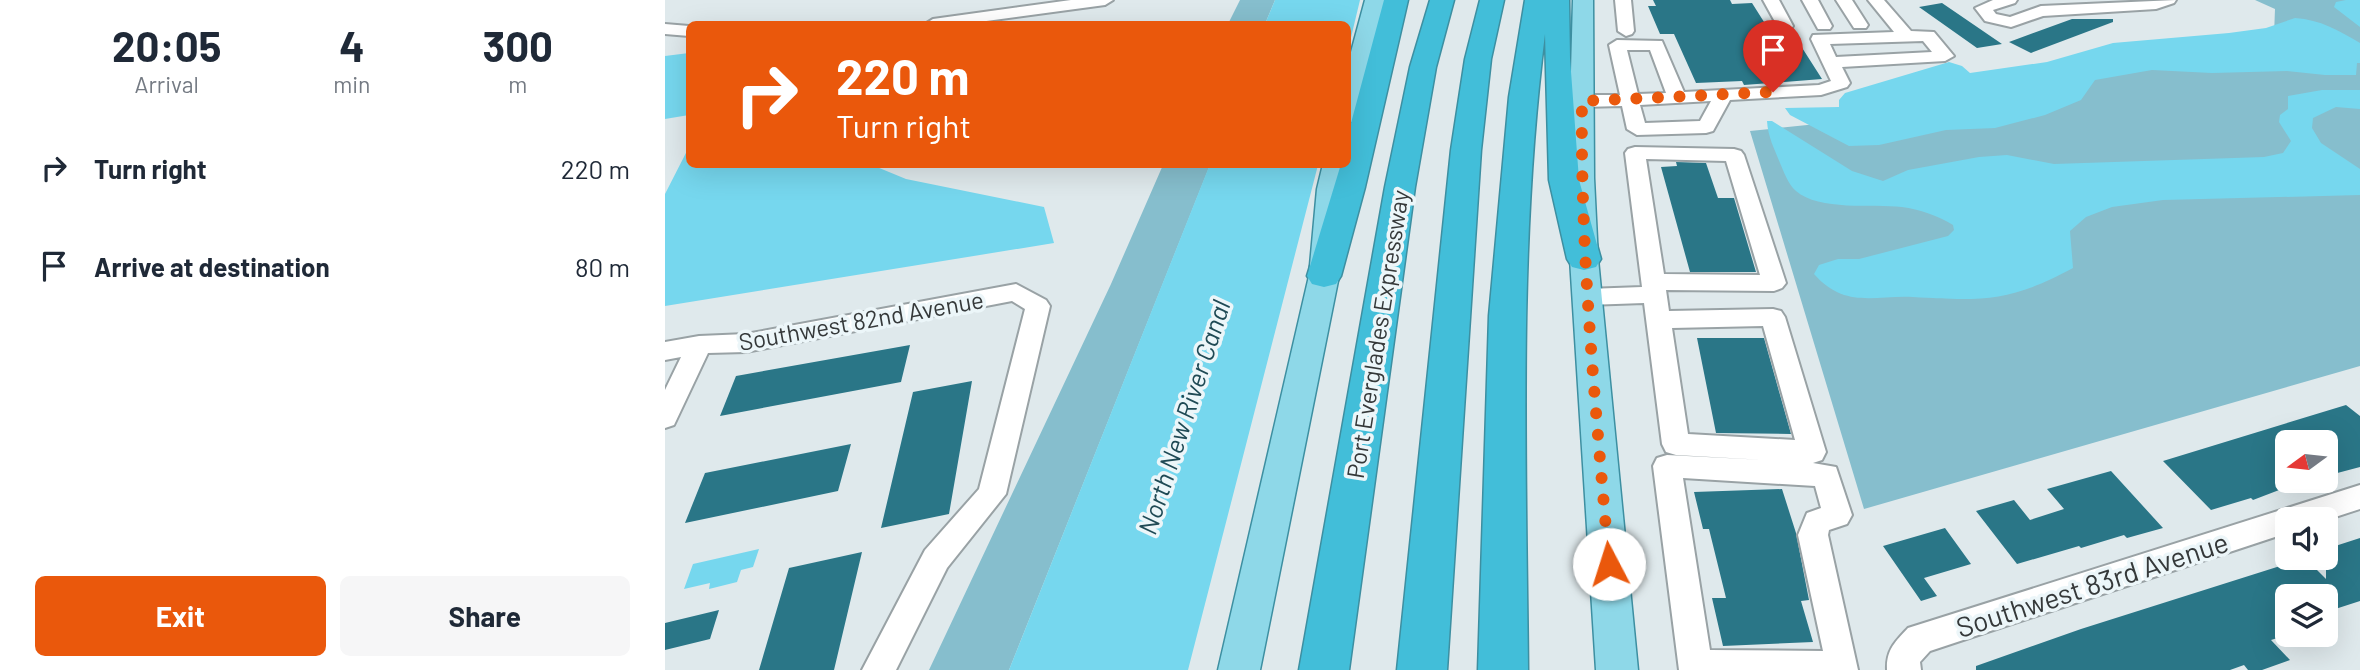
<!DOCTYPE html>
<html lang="en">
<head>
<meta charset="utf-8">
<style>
  :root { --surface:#fff; --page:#f6f6f7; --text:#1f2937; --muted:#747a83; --accent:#ea580c }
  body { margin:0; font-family:Barlow,sans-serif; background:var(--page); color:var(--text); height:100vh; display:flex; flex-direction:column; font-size:26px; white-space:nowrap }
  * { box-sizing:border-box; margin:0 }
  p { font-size:23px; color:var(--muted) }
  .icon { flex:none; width:38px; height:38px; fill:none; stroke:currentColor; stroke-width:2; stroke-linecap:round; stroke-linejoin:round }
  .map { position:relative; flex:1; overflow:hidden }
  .sheet { display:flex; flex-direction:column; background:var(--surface); width:665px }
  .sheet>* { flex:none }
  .banner { position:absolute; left:21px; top:21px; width:665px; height:147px; border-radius:10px; box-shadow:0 7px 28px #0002; background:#ea580c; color:#fff; overflow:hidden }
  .needle { width:46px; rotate:255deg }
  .tools { position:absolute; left:1610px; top:430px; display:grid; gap:14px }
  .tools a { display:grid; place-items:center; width:63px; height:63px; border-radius:10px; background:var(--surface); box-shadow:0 7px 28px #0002; font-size:35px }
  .pin { position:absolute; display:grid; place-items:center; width:60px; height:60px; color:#fff; margin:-72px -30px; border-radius:50% 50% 50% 0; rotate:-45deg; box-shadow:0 0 7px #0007 }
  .pin .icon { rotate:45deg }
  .me { position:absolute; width:77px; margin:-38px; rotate:355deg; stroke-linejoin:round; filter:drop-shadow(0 0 5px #0008) }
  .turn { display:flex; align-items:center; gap:24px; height:147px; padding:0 35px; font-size:32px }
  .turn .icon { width:91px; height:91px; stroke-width:2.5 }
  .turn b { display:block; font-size:49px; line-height:60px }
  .eta { display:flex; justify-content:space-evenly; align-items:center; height:119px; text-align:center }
  .eta b { font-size:42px; font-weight:700; line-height:49px }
  .button { display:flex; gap:14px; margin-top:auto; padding:14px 35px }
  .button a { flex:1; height:80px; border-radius:10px; background:var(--accent); color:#fff; font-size:28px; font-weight:700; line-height:80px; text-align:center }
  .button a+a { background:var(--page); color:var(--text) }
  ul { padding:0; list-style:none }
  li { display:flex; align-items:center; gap:21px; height:98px; padding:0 35px }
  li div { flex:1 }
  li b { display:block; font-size:26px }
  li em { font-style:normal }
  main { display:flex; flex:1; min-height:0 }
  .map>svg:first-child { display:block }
</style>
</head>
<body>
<main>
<section class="sheet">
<div class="eta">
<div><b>20:05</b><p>Arrival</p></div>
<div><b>4</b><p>min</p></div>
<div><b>300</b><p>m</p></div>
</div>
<ul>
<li><svg class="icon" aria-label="right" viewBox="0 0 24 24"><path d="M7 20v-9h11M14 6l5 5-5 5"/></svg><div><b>Turn right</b></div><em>220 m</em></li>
<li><svg class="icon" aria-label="arrive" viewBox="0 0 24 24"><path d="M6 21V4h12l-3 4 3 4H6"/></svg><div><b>Arrive at destination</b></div><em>80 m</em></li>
</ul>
<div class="button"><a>Exit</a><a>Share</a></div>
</section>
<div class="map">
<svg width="1695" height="670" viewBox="0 0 1695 670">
  <rect width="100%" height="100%" fill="#dfe9ec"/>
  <path fill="#86becd" d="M 575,0 L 610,0 L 600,24 L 563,24 Z
    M 1590,0 L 1695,0 L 1695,366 L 1199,509 L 1085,131 L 1181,121 L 1609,35 L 1610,9 Z
    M 498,165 L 545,165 L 344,670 L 264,670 L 446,284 Z"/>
  <path fill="#76d7ee" d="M 610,0 L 695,0 L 683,50 L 682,24 L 600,24 Z
    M 1681,0 L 1695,0 L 1695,27 L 1669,7 L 1671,2 Z
    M 1630,18 C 1656,20 1673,30 1695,43 L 1695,63 L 1692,63 L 1691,75 L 1660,75 L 1622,71 L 1547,73 L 1487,70 L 1430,80 L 1416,100 L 1380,115 L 1330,128 L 1281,130 L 1214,145 L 1184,146 L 1125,115 L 1120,108 L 1174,107 L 1174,100 L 1180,93 L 1284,62 L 1297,66 L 1305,73 L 1382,62 L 1448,43 L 1564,33 L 1601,28 Z
    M 24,53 L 24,115 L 0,119 L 0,56 Z
    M 1657,90 L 1695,90 L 1695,109 L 1671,107 L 1648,118 L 1647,128 L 1656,143 L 1695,169 L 1695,195 L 1498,200 L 1447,207 L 1421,217 L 1405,231 L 1408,268 C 1345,302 1318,301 1248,297 C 1209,295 1180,309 1149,274 L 1154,265 L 1173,259 L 1194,259 L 1283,236 L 1289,230 L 1288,225 C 1274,216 1254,209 1237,207 C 1208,204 1154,211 1131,191 C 1123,184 1119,172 1115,163 C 1109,148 1103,137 1102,121 L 1107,121 L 1187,171 L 1218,181 L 1243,170 L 1314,157 L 1342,155 L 1389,164 L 1599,157 L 1618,153 L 1626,141 L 1614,122 L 1615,115 L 1623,109 L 1623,96 Z
    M 24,147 L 24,164 L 207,165 L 241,179 L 379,207 L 389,243 L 0,306 L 0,194 Z
    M 545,164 L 653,165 L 523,670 L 344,670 Z
    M 94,549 L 88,567 L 76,570 L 72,582 L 44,589 L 45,583 L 19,589 L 28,564 Z"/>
  <path fill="#2a7687" d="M 988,0 L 1065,0 L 1067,4 L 1087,3 L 1106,33 L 1127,32 L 1157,79 L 1079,85 L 1077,81 L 1031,83 L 1009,34 L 995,34 L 983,6 L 991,6 Z
    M 1277,3 L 1337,44 L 1312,48 L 1254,7 Z
    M 1407,19 L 1448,19 L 1448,22 L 1366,53 L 1344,42 Z
    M 1011,162 L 1041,163 L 1053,198 L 1069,198 L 1091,272 L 1025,272 L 996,167 L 1012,166 Z
    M 1032,338 L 1099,338 L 1126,434 L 1051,433 Z
    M 245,345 L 236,382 L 55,416 L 71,376 Z
    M 307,381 L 284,514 L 216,528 L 248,392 Z
    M 1681,405 L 1695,416 L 1695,467 L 1661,476 L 1661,443 L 1622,443 L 1622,487 L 1588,500 L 1586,498 L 1546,510 L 1498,461 Z
    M 186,444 L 173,491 L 20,523 L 40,473 Z
    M 1446,471 L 1498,528 L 1462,538 L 1459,535 L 1416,548 L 1414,546 L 1352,564 L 1311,511 L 1349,500 L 1365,520 L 1399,509 L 1382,489 Z
    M 1117,489 L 1131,533 L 1144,600 L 1136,601 L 1148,642 L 1058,646 L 1047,598 L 1061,598 L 1044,529 L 1038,529 L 1029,492 Z
    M 1280,528 L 1306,564 L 1259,578 L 1272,596 L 1256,601 L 1218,546 Z
    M 1695,538 L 1695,601 L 1661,612 L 1661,597 L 1622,597 L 1622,635 L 1606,640 L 1625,660 L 1597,670 L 1583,670 L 1579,665 L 1565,670 L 1311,670 L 1311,666 L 1416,629 L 1640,558 L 1661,579 L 1661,549 Z
    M 197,552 L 169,670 L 94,670 L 124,568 Z
    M 54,610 L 45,639 L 0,650 L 0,623 Z"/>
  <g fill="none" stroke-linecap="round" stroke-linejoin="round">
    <defs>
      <path id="minor" d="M 406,0 L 448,0 L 440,5 L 299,24 L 260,24 L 268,19 Z
        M 950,0 L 966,0 L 969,31 L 967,34 L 961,36 L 953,31 Z
        M 1098,0 L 1114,0 L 1128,26 L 1126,29 L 1114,29 Z
        M 1137,0 L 1153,0 L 1167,26 L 1165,29 L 1153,29 Z
        M 1171,0 L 1187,0 L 1203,25 L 1201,28 L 1189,28 Z
        M 1203,0 L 1219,0 L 1246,31 L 1269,32 L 1289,56 L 1280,61 L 1177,67 L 1185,83 L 1182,87 L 1156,95 L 1065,100 L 1048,131 L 1041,133 L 972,135 L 962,129 L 957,106 L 917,107 L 908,101 L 917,95 L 955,95 L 944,45 L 952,40 L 997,41 L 1019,92 L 1154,85 L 1166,81 L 1146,39 L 1148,35 L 1229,32 ZM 1258,41 L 1267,52 L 1171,57 L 1165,44 ZM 962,50 L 985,50 L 1001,93 L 973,94 ZM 1046,101 L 1035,121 L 980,123 L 975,105 Z
        M 1328,0 L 1352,0 L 1350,3 L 1328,10 L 1331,14 L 1345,17 L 1376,6 L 1511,0 L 1509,3 L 1491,9 L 1378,16 L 1346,27 L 1320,21 L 1310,8 Z
        M 0,24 L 24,26 L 24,36 L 0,34 Z
        M 970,147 L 1069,149 L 1076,151 L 1079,155 L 1121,283 L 1117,288 L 1109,291 L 1001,290 L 1004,311 L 1108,309 L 1116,311 L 1120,317 L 1161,452 L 1157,460 L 1148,463 L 1171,467 L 1187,515 L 1182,524 L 1164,530 L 1163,535 L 1193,670 L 1014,670 L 988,466 L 992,458 L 1002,455 L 1100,460 L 1011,455 L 1001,452 L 997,444 L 979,303 L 922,305 L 914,303 L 910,297 L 914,291 L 922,289 L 977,287 L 960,153 L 963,149 ZM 981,159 L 1061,161 L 1095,275 L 999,274 ZM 1098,326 L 1130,440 L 1023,434 L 1007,328 ZM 1018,478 L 1150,486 L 1156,508 L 1142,513 L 1133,535 L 1158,651 L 1045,650 Z
        M 351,284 L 381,300 L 385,306 L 341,494 L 282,568 L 231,670 L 197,670 L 260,550 L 314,489 L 360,309 L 347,301 L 81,352 L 43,353 L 9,425 L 0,428 L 0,390 L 16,357 L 0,360 L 0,342 L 34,336 L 81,334 Z
        M 1695,485 L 1695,509 L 1661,520 L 1622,520 L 1622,533 L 1265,651 L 1255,662 L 1256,670 L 1222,670 C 1221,650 1230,642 1243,628 Z"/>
      <path id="major" d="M 700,0 L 720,0 L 694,116 L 691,121 L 682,123 L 682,67 Z
        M 908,0 L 928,0 L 929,178 L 933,259 L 973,670 L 931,670 L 905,259 L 903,178 Z
        M 682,162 L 684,164 L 678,189 L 674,276 L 595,670 L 553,670 L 644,276 L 652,189 L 658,164 L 682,164 Z"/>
      <path id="highway" d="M 719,0 L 743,0 L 700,187 L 676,276 L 671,284 L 659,287 L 647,284 L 642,276 L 676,164 L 682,164 L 682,138 Z
        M 765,0 L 789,0 L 771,67 L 750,187 L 684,670 L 634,670 L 720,187 L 745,67 Z
        M 815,0 L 839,0 L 826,59 L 816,150 L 782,670 L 732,670 L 786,150 L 800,59 Z
        M 860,0 L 904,0 L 905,58 L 914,180 L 936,259 L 931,267 L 919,270 L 907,267 L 902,259 L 884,180 L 880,34 C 853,245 861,458 863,670 L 813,670 L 824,316 L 844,97 Z"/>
    </defs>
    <use href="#minor" stroke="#99a2a5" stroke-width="4"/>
    <use href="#major" stroke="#3d8fa1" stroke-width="3"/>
    <use href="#highway" stroke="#3d8fa1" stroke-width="3"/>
    <use href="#minor" fill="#fff" fill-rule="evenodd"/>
    <use href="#major" fill="#8ed8e8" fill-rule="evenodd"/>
    <use href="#highway" fill="#42bed9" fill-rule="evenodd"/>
  </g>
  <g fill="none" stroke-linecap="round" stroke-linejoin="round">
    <path stroke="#ea580c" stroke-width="12" stroke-dasharray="0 21.6" d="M 944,564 C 931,409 915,255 917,101 L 1108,92"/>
  </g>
  <g text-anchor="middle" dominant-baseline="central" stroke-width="7" stroke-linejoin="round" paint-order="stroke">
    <g font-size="24" fill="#35393a" stroke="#ecf6f9">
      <text transform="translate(196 320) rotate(-10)">Southwest 82nd Avenue</text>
      <text transform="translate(712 334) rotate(-81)">Port Everglades Expressway</text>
    </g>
    <g font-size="26" font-style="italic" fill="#1f4a55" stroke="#ecf6f9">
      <text transform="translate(518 417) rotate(-72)">North New River Canal</text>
    </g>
    <g font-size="28" fill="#35393a" stroke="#ecf6f9">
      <text transform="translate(1427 584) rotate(-18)">Southwest 83rd Avenue</text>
    </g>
  </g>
</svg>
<div class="tools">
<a><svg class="needle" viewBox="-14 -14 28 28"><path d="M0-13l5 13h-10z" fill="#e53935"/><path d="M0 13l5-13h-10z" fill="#747a83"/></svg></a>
<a><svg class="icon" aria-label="sound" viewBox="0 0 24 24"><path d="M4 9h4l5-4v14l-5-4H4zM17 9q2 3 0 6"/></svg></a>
<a><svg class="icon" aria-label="layers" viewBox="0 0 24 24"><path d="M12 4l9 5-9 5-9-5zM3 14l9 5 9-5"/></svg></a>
</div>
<div class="pin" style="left:1108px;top:92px;background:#d93025"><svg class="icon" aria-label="arrive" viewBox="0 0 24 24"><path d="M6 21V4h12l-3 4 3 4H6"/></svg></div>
<svg class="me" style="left:944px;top:564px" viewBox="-20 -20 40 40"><circle r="19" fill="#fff"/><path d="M0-13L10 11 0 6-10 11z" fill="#ea580c"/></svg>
<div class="banner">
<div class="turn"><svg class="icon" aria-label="right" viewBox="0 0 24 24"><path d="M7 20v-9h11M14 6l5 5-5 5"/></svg><div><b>220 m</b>Turn right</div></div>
</div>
</div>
</main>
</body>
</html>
